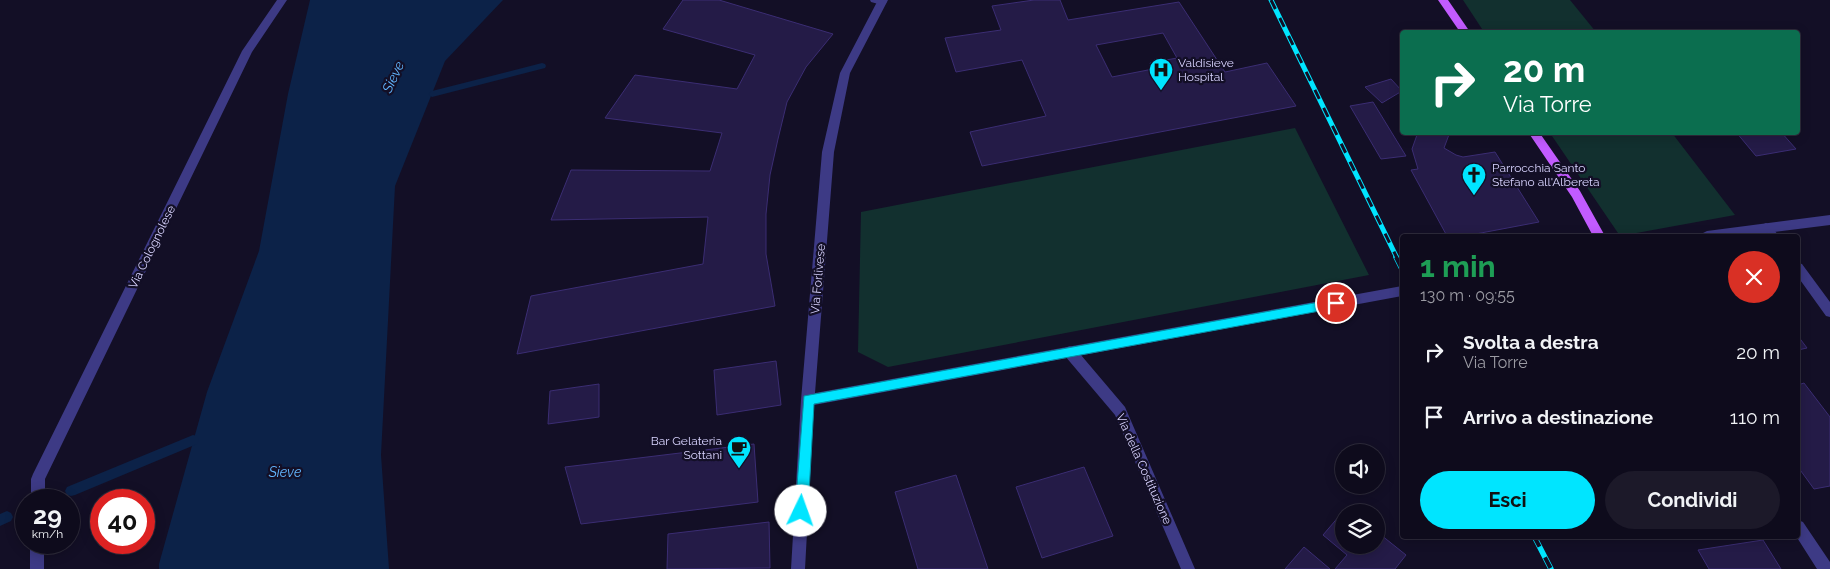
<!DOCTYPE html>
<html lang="it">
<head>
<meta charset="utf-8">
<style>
  :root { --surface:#0e0b1c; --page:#1c1929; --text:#f1f3f6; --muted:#9b9ba3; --line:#2e2b3b; --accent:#00e5ff }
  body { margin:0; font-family:Raleway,sans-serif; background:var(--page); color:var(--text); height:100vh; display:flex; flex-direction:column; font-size:19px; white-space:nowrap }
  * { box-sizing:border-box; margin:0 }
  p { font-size:16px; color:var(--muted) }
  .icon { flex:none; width:28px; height:28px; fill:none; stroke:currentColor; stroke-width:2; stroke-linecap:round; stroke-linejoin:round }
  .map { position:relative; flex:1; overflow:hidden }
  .sheet { position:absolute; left:1400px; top:234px; width:400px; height:305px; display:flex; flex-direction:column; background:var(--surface); border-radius:5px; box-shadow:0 2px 12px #0003,0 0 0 1px var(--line) }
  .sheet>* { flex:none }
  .banner { position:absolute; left:1400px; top:30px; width:400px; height:105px; border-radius:5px; box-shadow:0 2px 12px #0003,0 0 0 1px var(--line); background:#0b6e4f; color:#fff; overflow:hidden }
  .buttons { position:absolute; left:1335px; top:444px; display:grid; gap:10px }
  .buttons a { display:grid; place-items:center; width:50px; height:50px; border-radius:50%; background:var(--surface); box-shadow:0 2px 12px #0003,0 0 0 1px var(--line); font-size:25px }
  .speed { position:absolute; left:15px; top:489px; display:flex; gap:10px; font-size:25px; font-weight:700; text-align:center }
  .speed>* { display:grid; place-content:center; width:65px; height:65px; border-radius:50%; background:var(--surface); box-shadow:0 2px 12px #0003,0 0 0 1px var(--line); line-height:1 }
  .speed small { font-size:12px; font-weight:400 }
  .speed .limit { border:8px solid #d22; background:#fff; color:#111 }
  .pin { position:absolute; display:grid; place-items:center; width:42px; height:42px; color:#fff; margin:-21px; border:2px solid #fff; border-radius:50%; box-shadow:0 1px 5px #0007 }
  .me { position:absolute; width:55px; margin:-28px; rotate:3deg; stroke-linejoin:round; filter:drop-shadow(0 0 4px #0008) }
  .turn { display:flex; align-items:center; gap:18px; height:105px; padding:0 20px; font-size:22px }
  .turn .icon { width:65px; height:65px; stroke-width:2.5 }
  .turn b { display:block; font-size:35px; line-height:42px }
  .round { display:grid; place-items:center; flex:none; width:52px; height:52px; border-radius:26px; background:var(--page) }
  .headline { display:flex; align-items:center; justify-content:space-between; height:85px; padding:0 20px }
  h1 { font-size:30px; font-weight:700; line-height:38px; color:#1e9e55 }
  .action { display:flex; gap:10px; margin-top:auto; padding:10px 20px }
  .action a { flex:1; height:58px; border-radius:30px; background:var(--accent); color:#111; font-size:20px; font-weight:700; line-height:58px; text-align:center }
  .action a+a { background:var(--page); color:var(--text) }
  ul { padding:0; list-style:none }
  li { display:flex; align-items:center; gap:15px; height:65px; padding:0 20px }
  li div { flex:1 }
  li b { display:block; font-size:19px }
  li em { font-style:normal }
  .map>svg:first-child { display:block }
</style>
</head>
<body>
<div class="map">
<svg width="1830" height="569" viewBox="0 0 1830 569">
  <rect width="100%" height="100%" fill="#130f26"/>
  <path fill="#12302f" d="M 1463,0 L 1570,0 L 1596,32 L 1484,32 Z
    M 1295,128 L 1369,275 L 888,367 L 858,352 L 861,212 Z
    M 1550,133 L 1672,133 L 1735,215 L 1620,236 Z"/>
  <path fill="#0c2248" d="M 310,0 L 503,0 L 445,61 L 395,186 L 381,455 L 389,569 L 159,569 L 159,564 L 207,392 L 259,251 L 288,94 Z"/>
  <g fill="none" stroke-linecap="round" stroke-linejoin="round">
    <path fill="#0c2248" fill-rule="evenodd" d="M 542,63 L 545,64 L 546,66 L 545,68 L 432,97 L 428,94 L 432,91 Z
      M 193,435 L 197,436 L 199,440 L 197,444 L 75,495 L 71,496 L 67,495 L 65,491 L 67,487 Z
      M 7,511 L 11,513 L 13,517 L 11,521 L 0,526 L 0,514 Z"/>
  </g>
  <path fill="#241b47" stroke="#3b2d73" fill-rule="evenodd" d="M 683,0 L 719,0 L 833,34 L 806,67 L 787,102 L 778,139 L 770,175 L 766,214 L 766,254 L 775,306 L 517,354 L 531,296 L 703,264 L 708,217 L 551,220 L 571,170 L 710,171 L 722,133 L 605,118 L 635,75 L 737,89 L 755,55 L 663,29 Z
    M 1034,0 L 1060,0 L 1068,20 L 1179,2 L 1225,72 L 1267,63 L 1296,106 L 982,166 L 970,132 L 1046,116 L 1022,60 L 956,72 L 945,38 L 1001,30 L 992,6 ZM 1163,33 L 1177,58 L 1150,63 L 1153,69 L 1112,77 L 1096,45 Z
    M 1391,79 L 1402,91 L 1382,103 L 1365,87 Z
    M 1373,102 L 1406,156 L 1381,159 L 1350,106 Z
    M 1418,132 L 1450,132 L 1444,148 L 1456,155 L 1463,157 L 1495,152 L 1539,222 L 1465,236 L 1447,236 L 1411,170 L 1418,169 L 1412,149 Z
    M 1736,132 L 1781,132 L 1796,149 L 1756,156 Z
    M 1798,336 L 1807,348 L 1798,350 Z
    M 776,361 L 781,405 L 717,415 L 714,370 Z
    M 1804,383 L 1830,417 L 1830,486 L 1814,489 L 1798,467 L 1798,385 Z
    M 599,384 L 599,417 L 548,424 L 550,391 Z
    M 754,444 L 758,502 L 581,524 L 565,467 Z
    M 1084,467 L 1113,536 L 1042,558 L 1016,487 Z
    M 956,475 L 988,569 L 918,569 L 895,492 Z
    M 1346,508 L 1353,512 L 1344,512 L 1344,545 L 1376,545 L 1376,531 L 1406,555 L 1395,569 L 1335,569 L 1347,555 L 1323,535 Z
    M 769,522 L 770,568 L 667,569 L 668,534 Z
    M 1763,540 L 1781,569 L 1709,569 L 1698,550 Z
    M 1304,547 L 1330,569 L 1285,569 Z"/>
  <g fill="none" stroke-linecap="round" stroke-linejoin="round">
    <path fill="#3d3a85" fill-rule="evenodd" d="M 1766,223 L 1770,225 L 1779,236 L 1766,236 L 1760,228 L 1762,225 Z
      M 1798,263 L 1802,264 L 1830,302 L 1830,317 L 1826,316 L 1798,277 Z"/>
    <path fill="#3d3a85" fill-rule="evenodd" d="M 277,0 L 287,0 L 252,52 L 45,479 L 45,500 L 31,500 L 31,479 L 33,474 L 242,51 Z
      M 870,0 L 886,0 L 887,2 L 882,5 L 871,2 Z
      M 1830,215 L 1830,225 L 1742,236 L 1701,236 L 1703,233 L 1707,231 Z
      M 1070,346 L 1075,348 L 1125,407 L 1195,569 L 1181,569 L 1115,415 L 1065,356 L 1063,352 L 1065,348 Z
      M 1798,520 L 1803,522 L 1830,562 L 1830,569 L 1817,569 L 1796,536 L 1798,536 Z
      M 30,542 L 44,542 L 44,569 L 30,569 Z"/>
    <path fill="#3d3a85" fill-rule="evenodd" d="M 878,0 L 888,0 L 850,73 L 834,152 L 815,393 L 1402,286 L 1402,296 L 814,405 L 805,569 L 791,569 L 801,400 L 822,152 L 840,73 Z"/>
    <path fill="#c25bff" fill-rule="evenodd" d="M 1438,0 L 1448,0 L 1470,32 L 1460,32 Z
      M 1528,132 L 1539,132 L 1580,191 L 1605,236 L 1593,236 L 1572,197 Z"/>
    <defs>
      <path id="rail-far1" d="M 1271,0 L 1397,258"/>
      <path id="rail" d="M 1396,257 L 1402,269
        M 1534,536 L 1551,569"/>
    </defs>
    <use href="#rail-far1" stroke="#00e5ff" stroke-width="5"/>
    <use href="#rail" stroke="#00e5ff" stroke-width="5.5"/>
    <use href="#rail-far1" stroke="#130f26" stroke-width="3" stroke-dasharray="10" stroke-linecap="butt"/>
    <use href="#rail" stroke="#130f26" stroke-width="4" stroke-dasharray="12" stroke-linecap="butt"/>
  </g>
  <path fill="#00e5ff" stroke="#0095a6" d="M 1336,299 L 1340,300 L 1342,303 L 1340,307 L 1336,308 L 814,404 L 808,511 L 806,515 L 801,517 L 797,515 L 795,511 L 804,396 Z"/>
  <defs>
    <symbol id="hospital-pin" viewBox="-11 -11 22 30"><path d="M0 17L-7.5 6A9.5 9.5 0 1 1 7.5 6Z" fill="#00e5ff" stroke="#130f26"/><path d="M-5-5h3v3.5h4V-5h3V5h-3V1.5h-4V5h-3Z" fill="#111"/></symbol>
    <symbol id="church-pin" viewBox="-11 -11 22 30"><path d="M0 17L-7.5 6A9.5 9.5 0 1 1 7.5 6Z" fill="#00e5ff" stroke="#130f26"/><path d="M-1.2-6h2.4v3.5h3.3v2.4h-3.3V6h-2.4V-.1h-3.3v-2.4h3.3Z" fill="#111"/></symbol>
    <symbol id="cafe-pin" viewBox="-11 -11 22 30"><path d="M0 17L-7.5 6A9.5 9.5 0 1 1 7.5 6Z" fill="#00e5ff" stroke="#130f26"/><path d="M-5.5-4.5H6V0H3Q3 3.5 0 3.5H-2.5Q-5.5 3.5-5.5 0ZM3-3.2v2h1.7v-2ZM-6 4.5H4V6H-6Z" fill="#111"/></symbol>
  </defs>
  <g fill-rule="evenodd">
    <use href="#hospital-pin" x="1147" y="56" width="28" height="38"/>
    <use href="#church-pin" x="1460" y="161" width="28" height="38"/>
    <use href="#cafe-pin" x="725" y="434" width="28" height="38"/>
  </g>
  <g text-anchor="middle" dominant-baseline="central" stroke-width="4.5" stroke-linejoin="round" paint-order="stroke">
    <g font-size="12" fill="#d9d4ff" stroke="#130f26" text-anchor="start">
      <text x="1178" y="63">Valdisieve<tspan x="1178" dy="14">Hospital</tspan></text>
      <text x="1492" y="168">Parrocchia Santo<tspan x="1492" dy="14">Stefano all'Albereta</tspan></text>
      <text x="722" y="441" text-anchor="end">Bar Gelateria<tspan x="722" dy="14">Sottani</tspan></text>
    </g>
    <g font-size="12" fill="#d9d4ff" stroke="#130f26">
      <text transform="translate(152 247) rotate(-64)">Via Colognolese</text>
      <text transform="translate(818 279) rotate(-85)">Via Forlivese</text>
      <text transform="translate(1144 469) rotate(66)">Via della Costituzione</text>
    </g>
    <g font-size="14" font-style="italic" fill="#62b6ff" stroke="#130f26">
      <text transform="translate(393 77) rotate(-65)">Sieve</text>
      <text x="285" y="472">Sieve</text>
    </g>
  </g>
</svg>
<div class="buttons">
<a><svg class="icon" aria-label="sound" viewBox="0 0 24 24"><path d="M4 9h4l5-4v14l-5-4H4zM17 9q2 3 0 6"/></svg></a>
<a><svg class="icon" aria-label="layers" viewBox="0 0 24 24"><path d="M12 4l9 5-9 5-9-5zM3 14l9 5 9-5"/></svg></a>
</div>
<div class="speed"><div>29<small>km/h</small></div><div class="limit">40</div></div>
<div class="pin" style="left:1336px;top:303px;background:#d93025"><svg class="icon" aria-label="arrive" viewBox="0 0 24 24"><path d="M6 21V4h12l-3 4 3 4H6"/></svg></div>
<svg class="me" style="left:801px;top:511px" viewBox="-20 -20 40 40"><circle r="19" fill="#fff"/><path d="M0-13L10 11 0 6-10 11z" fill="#00e5ff"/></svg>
<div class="banner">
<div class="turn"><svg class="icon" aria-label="right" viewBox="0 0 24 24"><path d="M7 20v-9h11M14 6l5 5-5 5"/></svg><div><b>20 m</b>Via Torre</div></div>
</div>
<section class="sheet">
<div class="headline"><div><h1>1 min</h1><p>130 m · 09:55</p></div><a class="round" style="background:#d93025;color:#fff"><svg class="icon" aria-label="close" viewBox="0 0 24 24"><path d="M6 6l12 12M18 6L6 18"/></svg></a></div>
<ul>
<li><svg class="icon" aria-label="right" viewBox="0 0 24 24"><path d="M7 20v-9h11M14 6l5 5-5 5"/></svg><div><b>Svolta a destra</b><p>Via Torre</p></div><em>20 m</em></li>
<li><svg class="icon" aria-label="arrive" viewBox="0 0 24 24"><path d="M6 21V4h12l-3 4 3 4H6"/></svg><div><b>Arrivo a destinazione</b></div><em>110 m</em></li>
</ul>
<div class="action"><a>Esci</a><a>Condividi</a></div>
</section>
</div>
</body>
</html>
